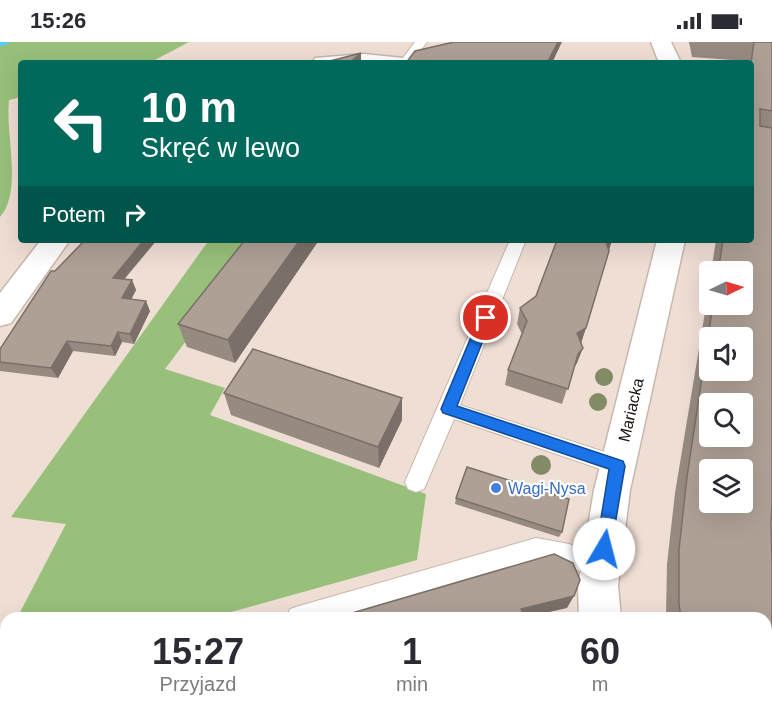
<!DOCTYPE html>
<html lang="pl">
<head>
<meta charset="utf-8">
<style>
  :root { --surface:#fff; --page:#f7f7f7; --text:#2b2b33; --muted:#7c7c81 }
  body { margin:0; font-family:Arial,sans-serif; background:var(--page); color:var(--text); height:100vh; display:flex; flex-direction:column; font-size:22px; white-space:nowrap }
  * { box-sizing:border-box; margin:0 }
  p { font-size:20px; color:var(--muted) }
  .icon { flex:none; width:33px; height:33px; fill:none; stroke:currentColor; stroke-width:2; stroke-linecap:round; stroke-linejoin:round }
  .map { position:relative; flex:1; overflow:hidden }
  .details { position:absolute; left:0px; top:570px; width:772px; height:114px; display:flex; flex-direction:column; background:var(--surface); border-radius:18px 18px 0 0; box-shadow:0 6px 24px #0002 }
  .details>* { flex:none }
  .guide { position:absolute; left:18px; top:18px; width:736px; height:183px; border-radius:6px; box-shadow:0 6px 24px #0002; background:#00695c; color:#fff; overflow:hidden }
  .needle { width:39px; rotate:85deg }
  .fabs { position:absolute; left:699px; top:219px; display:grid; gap:12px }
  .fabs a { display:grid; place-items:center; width:54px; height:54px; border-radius:6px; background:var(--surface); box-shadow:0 6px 24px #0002; font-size:30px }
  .pin { position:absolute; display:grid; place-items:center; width:51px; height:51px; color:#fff; margin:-26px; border:3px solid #fff; border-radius:50%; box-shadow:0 2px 6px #0007 }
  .me { position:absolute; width:66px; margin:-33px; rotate:8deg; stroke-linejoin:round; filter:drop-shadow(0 0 4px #0008) }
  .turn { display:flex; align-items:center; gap:21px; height:126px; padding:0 24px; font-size:27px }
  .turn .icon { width:78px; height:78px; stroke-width:2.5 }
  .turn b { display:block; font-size:42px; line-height:51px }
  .then { display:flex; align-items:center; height:57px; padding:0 24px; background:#0003; gap:12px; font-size:22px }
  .eta { display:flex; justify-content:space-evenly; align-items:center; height:102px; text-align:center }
  .eta b { font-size:36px; font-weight:600; line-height:42px }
  .status { display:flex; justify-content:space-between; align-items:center; height:42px; padding:0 30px; background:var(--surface); direction:ltr }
  .status svg { height:16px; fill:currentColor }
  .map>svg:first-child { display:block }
</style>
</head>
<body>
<div class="status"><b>15:26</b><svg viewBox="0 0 49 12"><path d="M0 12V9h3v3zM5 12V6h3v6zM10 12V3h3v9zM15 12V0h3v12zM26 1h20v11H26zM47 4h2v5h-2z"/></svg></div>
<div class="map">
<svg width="772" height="684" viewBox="0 0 772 684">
  <rect width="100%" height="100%" fill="#efded4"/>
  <path fill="#98c07a" d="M 0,0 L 189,0 L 149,21 L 21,21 L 21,55 L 9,58 C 5,91 23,149 0,175 Z
    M 209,198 L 262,198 L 165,327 L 225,346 L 210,373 L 426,452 L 417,518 L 210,576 L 17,576 L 66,482 L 11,475 Z
    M 6,645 L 6,678 L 182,678 L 182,684 L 3,684 Z"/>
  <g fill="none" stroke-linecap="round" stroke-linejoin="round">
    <path fill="#5ccbf7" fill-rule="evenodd" d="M 0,0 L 11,0 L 0,5 Z"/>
    <defs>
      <path id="lane" d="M 415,0 L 427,0 L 411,21 L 399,21 Z
        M 510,198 L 526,198 L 460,363 L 626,417 L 629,424 L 626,431 L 618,433 L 454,377 L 424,447 L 416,450 L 408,447 L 405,440 Z
        M 536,496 L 569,502 L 609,519 L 613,527 L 609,535 L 601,538 L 567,524 L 536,518 L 340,576 L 287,576 L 290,567 L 299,564 Z
        M 202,678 L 230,678 L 232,684 L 204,684 Z"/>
      <path id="street" d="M 651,0 L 671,0 L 681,21 L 659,21 Z
        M 364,12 L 403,16 L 406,21 L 312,21 L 315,16 Z
        M 41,198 L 70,198 L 11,281 L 0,284 L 0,251 Z
        M 657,198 L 685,198 L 630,448 L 618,544 L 621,576 L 579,576 L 578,544 L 594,448 Z
        M 590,678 L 636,678 L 638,684 L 592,684 Z"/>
    </defs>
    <use href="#lane" stroke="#c7b7ad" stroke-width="2"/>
    <use href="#street" stroke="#c7b7ad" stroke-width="3"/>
    <use href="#lane" fill="#fff" fill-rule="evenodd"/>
    <use href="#street" fill="#fff" fill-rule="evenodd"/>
  </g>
  <g fill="#828a66">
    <circle cx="604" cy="335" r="9"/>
    <circle cx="598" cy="360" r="9"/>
    <circle cx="541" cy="423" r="10"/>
  </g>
  <path fill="#968a81" d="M 689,0 L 772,0 L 772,464 L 771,481 L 772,684 L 688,684 L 687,678 L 766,678 L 766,576 L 667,576 L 666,574 L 667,522 L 675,451 L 710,240 L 710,262 L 742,262 L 742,230 L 711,230 L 716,198 L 752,198 L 752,21 L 746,21 L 746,19 L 692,15 Z
    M 245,198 L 319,198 L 235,321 L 187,305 L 178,282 Z
    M 557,198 L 612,198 L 581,301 L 577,321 L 574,325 L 562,362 L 505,343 L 508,328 L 522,292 L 517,282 L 520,266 L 536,254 Z
    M 125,237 L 132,238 L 136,248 L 131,257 L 150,269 L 134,302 L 122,300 L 115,314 L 73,309 L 58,336 L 0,329 L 0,307 Z
    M 224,351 L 402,356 L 402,378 L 379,426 L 231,373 Z
    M 456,456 L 562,490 L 559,495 L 455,462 Z"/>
  <path fill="#7a7069" d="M 558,0 L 562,0 L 552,21 L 547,21 Z
    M 361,11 L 361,21 L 349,21 Z
    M 144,198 L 157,198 L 117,246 L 113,236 Z
    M 300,198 L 319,198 L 235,321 L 228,298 Z
    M 609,198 L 612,198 L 608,211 L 606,200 Z
    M 132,238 L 136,248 L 127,266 L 122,256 Z
    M 146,259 L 150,269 L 134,302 L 130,292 Z
    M 586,286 L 581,301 L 577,291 Z
    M 118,290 L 122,300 L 115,314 L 111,304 Z
    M 67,299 L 73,309 L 58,336 L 51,326 Z
    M 583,306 L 577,321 L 573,327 L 578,312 Z
    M 402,356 L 402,378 L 379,426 L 378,405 Z
    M 574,554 L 567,566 L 523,576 L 521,567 Z
    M 136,678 L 150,678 L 129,684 L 115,684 Z
    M 283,680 L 285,684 L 270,684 Z"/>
  <path fill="#afa096" stroke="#7a7069" stroke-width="1.5" fill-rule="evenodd" d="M 454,0 L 558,0 L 547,21 L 406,21 L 415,9 Z
    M 754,0 L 772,0 L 772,69 L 760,67 L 760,84 L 772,86 L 772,464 L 771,481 L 772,521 L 772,684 L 706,684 L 704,678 L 766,678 L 766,576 L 681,576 L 679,562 L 679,508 L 687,435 L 713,262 L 742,262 L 742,230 L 718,230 L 723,198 L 752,198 L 751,21 ZM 710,296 L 742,296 L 742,328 L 710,328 ZM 710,362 L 742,362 L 742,394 L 710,394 ZM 710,428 L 742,428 L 742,460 L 710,460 Z
    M 361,11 L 349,21 L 322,21 Z
    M 85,198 L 144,198 L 113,236 L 132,238 L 122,256 L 146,259 L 130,292 L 118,290 L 111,304 L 67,299 L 51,326 L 0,320 L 0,307 L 51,229 L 55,229 Z
    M 245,198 L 300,198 L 228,298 L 178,282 Z
    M 557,198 L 609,198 L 606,200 L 609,209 L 586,286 L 577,291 L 583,306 L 578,312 L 568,347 L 508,328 L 527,279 L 520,266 L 536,254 Z
    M 253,307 L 402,356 L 378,405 L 224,351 Z
    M 467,425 L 569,457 L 562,490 L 456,456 Z
    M 554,512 L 573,521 L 580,538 L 574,554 L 521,567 L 525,576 L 335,576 Z
    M 99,678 L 136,678 L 115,684 L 99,684 Z
    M 237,678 L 374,678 L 375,684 L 283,684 L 283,680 L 270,684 L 238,684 Z"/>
  <path fill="#1a73e8" stroke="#114b97" stroke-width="1.5" d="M 486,271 L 492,276 L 457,364 L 623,419 L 625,424 L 610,512 L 604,515 L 598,512 L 596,507 L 609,427 L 443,371 L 441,367 L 479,276 Z"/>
  <circle fill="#3f7fe0" stroke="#fff" stroke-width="2" cx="496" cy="446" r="6"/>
  <g text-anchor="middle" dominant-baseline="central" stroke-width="4.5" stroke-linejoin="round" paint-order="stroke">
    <g font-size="16" fill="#17110e" stroke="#fff">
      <text transform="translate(631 368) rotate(-77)">Mariacka</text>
    </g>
    <g font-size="16" fill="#366cbe" stroke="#fff" text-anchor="start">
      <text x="508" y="446">Wagi-Nysa</text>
    </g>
  </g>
</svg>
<div class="fabs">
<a><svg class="needle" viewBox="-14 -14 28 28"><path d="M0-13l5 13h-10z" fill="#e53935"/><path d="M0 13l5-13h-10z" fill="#7c7c81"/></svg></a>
<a><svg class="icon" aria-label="sound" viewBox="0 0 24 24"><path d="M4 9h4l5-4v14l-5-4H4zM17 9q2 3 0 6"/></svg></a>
<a><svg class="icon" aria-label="search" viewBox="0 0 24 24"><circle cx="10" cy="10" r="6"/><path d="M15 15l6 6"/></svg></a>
<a><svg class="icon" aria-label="layers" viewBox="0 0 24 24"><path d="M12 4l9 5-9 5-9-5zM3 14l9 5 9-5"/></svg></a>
</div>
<div class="pin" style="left:486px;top:276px;background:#d93025"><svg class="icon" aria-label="arrive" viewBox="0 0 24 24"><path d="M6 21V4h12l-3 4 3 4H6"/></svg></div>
<svg class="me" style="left:604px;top:507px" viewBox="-20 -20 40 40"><circle r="19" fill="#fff"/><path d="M0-13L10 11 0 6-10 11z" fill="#1a73e8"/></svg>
<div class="guide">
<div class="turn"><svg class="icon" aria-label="left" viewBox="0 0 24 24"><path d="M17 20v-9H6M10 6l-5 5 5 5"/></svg><div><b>10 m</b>Skręć w lewo</div></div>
<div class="then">Potem<svg class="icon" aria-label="right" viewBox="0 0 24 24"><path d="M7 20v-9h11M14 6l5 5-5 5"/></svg></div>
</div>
<section class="details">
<div class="eta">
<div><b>15:27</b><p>Przyjazd</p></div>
<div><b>1</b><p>min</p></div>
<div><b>60</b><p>m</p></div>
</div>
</section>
</div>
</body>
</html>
